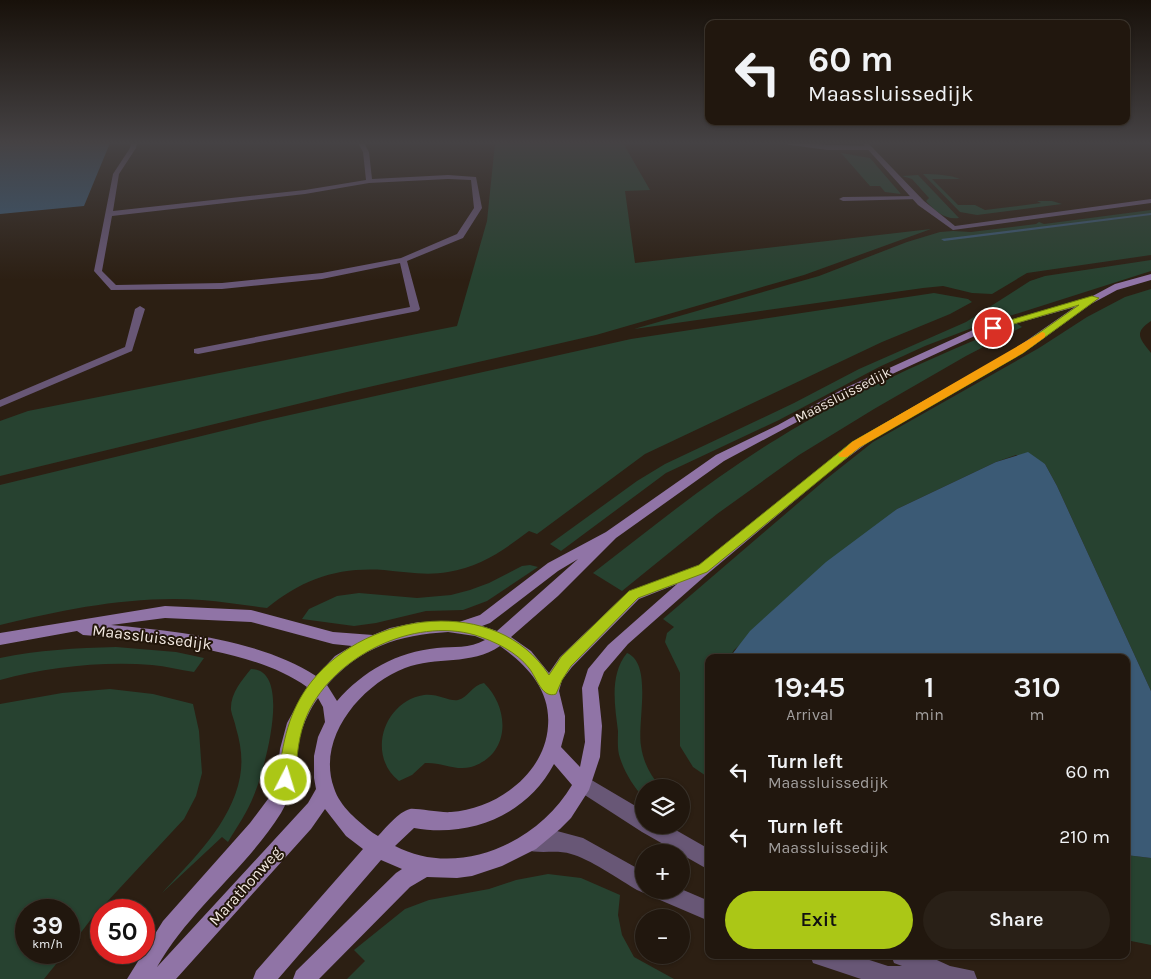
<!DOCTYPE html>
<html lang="en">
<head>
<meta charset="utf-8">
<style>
  :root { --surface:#21170e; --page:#292017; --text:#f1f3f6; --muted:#a29f9e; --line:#3e362e; --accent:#abc716 }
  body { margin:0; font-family:Karla,sans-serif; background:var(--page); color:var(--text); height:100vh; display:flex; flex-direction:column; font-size:19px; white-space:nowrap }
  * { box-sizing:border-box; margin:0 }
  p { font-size:16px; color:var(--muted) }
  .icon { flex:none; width:28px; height:28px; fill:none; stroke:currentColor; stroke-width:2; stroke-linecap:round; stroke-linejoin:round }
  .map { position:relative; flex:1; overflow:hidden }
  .details { position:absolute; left:705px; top:654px; width:425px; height:305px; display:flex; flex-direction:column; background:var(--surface); border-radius:10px; box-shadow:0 1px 4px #0004,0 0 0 1px var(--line) }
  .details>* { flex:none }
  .hud { position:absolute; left:705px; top:20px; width:425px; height:105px; border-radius:10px; box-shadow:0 1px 4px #0004,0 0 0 1px var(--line); background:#21170e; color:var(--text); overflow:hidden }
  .tools { position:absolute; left:635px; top:779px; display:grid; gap:10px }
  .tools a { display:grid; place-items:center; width:55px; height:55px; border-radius:50%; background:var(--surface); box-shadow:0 1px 4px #0004,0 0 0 1px var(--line); font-size:25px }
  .speed { position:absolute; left:15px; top:899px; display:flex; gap:10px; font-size:25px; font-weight:700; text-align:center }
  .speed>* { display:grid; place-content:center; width:65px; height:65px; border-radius:50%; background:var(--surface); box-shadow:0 1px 4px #0004,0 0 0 1px var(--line); line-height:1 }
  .speed small { font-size:12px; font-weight:400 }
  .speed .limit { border:8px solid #d22; background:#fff; color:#111 }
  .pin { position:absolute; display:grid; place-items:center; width:42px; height:42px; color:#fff; margin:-21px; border:2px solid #fff; border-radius:50%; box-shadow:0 1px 5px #0007 }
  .me { position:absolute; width:55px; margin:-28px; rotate:5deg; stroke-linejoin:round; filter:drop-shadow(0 0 4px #0008) }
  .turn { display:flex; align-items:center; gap:18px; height:105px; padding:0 20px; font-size:22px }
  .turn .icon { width:65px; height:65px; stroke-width:2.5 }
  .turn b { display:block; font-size:35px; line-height:42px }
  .eta { display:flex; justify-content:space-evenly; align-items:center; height:85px; text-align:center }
  .eta b { font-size:30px; font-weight:600; line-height:35px }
  .action { display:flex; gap:10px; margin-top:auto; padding:10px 20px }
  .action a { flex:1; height:58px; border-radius:30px; background:var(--accent); color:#111; font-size:20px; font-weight:600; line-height:58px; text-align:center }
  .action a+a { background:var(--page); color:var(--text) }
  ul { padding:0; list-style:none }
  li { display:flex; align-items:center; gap:15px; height:65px; padding:0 20px }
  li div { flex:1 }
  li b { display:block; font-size:19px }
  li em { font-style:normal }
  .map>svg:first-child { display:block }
</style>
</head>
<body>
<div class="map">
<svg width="1151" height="979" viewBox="0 0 1151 979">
  <rect width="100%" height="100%" fill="#2c1f13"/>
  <path fill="#274230" d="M 495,143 L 623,143 L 650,190 L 625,191 L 635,263 L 931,229 L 804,275 L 596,335 L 347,392 L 0,476 L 0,421 L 28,411 L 457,326 L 487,221 Z
    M 841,153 L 870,158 L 901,194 L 885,192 L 880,186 L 870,186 Z
    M 923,174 C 933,174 952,175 960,179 L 932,179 L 958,205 L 975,205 L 985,210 L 1041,203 L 1037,201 L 1052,201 L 1062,204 L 977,215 L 960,212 Z
    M 918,175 L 959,218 C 945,220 935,211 926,201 L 929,198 L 912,179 L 902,176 Z
    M 1151,210 L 1151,255 L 1027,273 L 992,294 L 972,293 L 943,286 L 923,288 L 634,329 L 819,276 L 907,242 L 940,232 L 953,231 L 971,232 L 1036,224 L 1039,222 L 1044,224 Z
    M 1151,260 L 1151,271 L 972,328 L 925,346 L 879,367 L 779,420 L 666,473 L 561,551 L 550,544 L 637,481 L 665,464 L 794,403 L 859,369 L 966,322 L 1030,281 L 1045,276 Z
    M 1151,289 L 1151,321 C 1133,333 1140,339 1151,353 L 1151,691 L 1057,486 L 1045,464 L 1016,455 L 996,462 L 897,509 L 734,650 L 730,657 L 709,658 L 709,778 L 693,767 L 680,746 L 680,673 L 665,642 L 667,633 L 674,627 L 663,619 L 825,480 L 873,442 L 1039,348 L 1087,317 L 1125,297 Z
    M 934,293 L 968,299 L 972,302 L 950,314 L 882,342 L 645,454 L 537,534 L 529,531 C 504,550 480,567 448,572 C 427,576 405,572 384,570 C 337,567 303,579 267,608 C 245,605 224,602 202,600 C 135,595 65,609 0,625 L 0,485 L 263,421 L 631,339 Z
    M 1016,323 L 1022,327 L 966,356 L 874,409 L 799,455 L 717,514 L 622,591 L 593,573 C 653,527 712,478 777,439 C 852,392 934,357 1016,323 Z
    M 530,565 L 538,567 L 487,601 L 463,610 L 426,611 L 376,623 L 354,626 L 302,619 L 309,609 L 337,596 L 359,593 L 417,598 L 451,595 L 470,590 L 489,583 L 522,566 Z
    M 116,647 L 176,652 L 204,658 L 194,672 C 180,670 166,666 152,665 C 102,661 48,667 0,680 L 0,658 C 38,650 76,648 116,647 Z
    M 627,653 C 653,664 637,722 641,746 C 643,761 650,776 661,787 L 644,788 L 644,798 C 633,786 625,773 620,758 C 617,750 618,740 618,731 C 615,706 609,675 627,653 Z
    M 251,669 C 294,669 263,774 254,795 C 248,811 237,827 228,842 L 222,837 L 162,893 C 192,860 231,824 240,777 C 243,760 241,745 236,728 C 235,722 232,716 231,710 C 230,694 242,680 251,669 Z
    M 484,683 C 510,708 511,755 471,767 C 455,771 441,762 425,763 L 412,775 L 399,781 C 366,755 384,701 424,695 C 437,693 450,702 458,700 C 468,698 472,685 484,683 Z
    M 110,689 L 153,694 L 193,704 L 199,731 L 202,773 L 196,796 L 184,819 L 92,918 L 69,948 L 69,910 L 26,910 L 26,952 L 65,953 L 44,979 L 0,979 L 0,704 L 62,693 Z
    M 1126,855 L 1151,858 L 1151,945 L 1126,940 Z
    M 548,874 L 581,878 L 620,895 L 618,915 L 622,935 L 634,957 L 674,979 L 347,979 L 365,961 L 354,950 L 405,909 L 429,900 L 489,889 L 516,880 Z"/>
  <path fill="#3b5a75" d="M 0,143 L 110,143 L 84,206 L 0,214 Z
    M 1151,213 L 1151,215 L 944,241 L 941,239 Z
    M 1028,452 L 1045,464 L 1057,486 L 1151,691 L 1151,858 L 1126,855 L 1126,658 L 730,657 L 750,631 L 826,562 L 897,509 L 996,462 Z"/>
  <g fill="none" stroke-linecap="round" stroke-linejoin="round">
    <path fill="#685776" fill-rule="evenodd" d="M 131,143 L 137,143 L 136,148 L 119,174 L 113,211 L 305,190 L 366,180 L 363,152 L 358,143 L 364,143 L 369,152 L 372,179 L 448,175 L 476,177 L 482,208 L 463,238 L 407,261 L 420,309 L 418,311 L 198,354 L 194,353 L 194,349 L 410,307 L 400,263 L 322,279 L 222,289 L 111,290 L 94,271 L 113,174 L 130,148 ZM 448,179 L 471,180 L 474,208 L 457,234 L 401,258 L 322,273 L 222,283 L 116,285 L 102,271 L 112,216 L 305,194 L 369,183 Z
      M 777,143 L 870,146 L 873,148 L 870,150 L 827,150 Z
      M 917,196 L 921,198 L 919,199 L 843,201 L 839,199 L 843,197 Z
      M 140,306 L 145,309 L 132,351 L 0,407 L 0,400 L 125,347 L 135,309 Z"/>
    <path fill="#685776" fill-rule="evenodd" d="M 862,143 L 868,143 L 924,201 L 955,226 L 1151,199 L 1151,203 L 953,230 L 918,205 Z
      M 583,775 L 644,811 L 644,825 L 667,825 L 709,849 L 709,870 L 642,832 L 577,790 L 574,784 L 577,778 Z
      M 557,831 L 583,838 L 644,872 L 644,890 L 681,889 L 709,901 L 709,921 L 653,897 L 650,890 L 644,893 L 637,890 C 620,880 588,858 571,854 C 556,849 539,855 524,849 L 521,842 L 524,835 L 531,832 Z
      M 810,955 L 854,955 L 888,966 L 902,966 L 894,963 L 891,955 L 926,955 L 950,966 L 974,971 L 977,979 L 861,979 L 813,963 Z"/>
    <path fill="#9074a6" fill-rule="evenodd" d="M 1151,274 L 1151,280 L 1117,290 L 1091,304 L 1033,346 L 870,441 L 835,467 L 705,576 L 628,644 L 604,672 L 598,688 L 602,726 L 600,757 L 589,790 L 571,818 L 560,829 L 536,849 L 502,866 L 472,876 L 457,878 L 427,877 L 410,887 L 319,979 L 293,979 L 296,971 L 396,873 L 402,869 L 381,860 L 278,979 L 253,979 L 256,971 L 363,849 L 346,836 L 325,809 L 311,829 L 176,979 L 127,979 L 163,921 L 250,823 L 271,795 L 276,784 L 280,749 L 287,723 L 307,687 C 252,647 149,641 83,635 L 77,631 L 0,645 L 0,633 L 165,606 L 251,610 L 333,632 L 373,635 L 390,628 L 419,622 L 459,622 L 480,615 L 548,563 L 606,532 L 716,455 L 778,425 L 843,389 L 973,330 L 1087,299 L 1115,284 ZM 1075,307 L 1013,350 L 852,442 L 698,566 L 629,591 L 560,657 L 549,673 L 531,651 L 511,637 L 558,596 L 616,538 L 724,461 L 851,393 L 979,334 ZM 578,559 L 497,631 L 482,626 L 490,623 L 558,571 ZM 677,584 L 608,645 L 588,669 L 582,688 L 585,742 L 580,767 L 561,747 L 565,732 L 565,716 L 559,691 L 562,680 L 572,667 L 639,599 ZM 165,618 L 251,622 L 333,644 L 352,646 L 335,656 L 316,676 C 262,640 175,631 111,625 ZM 448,632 L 475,636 L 485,640 C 469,649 454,646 437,648 C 397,652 363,671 337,701 L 327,685 C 361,647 398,635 448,632 ZM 500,646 C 527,665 551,690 548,726 C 545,774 496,809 451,812 C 440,813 417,808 410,809 C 398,812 386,828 378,836 L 373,833 C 358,821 340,807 334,788 C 316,738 361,685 405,668 C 436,656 471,666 500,646 ZM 318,698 L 323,707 L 325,722 L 318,737 L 314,756 L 314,778 L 316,789 L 308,803 L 157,967 C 190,909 246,869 281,813 C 297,786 293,764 300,736 C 304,722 310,709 318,698 ZM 554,764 L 572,785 C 538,843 458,879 395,846 L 414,828 C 470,838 527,815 554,764 Z"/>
  </g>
  <linearGradient id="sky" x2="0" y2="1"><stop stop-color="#18110a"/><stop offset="0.51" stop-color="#454244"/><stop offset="1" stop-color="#454244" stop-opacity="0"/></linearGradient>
  <rect width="1151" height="280" fill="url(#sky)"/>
  <path fill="#abc716" stroke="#6f810e" d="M 1092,296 L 1099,298 L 1023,353 L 860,447 L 707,572 L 638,598 L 571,666 L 562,680 L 556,694 C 542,699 537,678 529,668 C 517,652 494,641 475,635 C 413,617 335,656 308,713 C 298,734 297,757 295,780 L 292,785 L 286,787 L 281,785 L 278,780 C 283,742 288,711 312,681 C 368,611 496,594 549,675 L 561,657 L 629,591 L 699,565 L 852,442 L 1016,349 L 1079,305 L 993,330 L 990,329 L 990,326 Z"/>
  <path fill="#f59e0b" d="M 1042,332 L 1045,333 L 1045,337 L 1023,353 L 860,447 L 847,457 L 840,457 L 838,455 L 852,442 Z"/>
  <g text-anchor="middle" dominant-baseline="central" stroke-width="4" stroke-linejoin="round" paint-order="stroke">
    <g font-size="14" fill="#f2e9e1" stroke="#22160a">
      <text transform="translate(843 395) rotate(-27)">Maassluissedijk</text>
    </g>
    <g font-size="16" fill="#f2e9e1" stroke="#22160a">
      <text transform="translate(152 637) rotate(7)">Maassluissedijk</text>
      <text transform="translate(245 886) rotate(-48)">Marathonweg</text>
    </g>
  </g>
</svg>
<div class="tools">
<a><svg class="icon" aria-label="layers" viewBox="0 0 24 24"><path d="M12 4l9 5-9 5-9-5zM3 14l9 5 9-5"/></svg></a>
<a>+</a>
<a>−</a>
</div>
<div class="speed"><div>39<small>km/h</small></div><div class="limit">50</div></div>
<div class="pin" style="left:993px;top:328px;background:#d93025"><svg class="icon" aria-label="arrive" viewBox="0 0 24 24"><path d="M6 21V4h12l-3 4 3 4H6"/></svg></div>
<svg class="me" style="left:286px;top:780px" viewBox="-20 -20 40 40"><circle r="17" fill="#abc716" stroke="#fff" stroke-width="3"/><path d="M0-11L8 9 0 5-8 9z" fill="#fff"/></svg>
<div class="hud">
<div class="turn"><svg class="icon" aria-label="left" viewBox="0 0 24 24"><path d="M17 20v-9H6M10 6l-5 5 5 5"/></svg><div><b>60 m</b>Maassluissedijk</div></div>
</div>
<section class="details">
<div class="eta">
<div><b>19:45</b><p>Arrival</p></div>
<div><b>1</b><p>min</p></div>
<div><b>310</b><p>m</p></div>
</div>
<ul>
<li><svg class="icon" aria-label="left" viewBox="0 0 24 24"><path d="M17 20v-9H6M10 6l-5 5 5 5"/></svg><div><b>Turn left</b><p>Maassluissedijk</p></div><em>60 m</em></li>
<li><svg class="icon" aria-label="left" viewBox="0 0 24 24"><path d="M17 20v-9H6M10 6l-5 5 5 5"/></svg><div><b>Turn left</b><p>Maassluissedijk</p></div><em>210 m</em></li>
</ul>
<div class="action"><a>Exit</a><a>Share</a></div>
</section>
</div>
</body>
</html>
